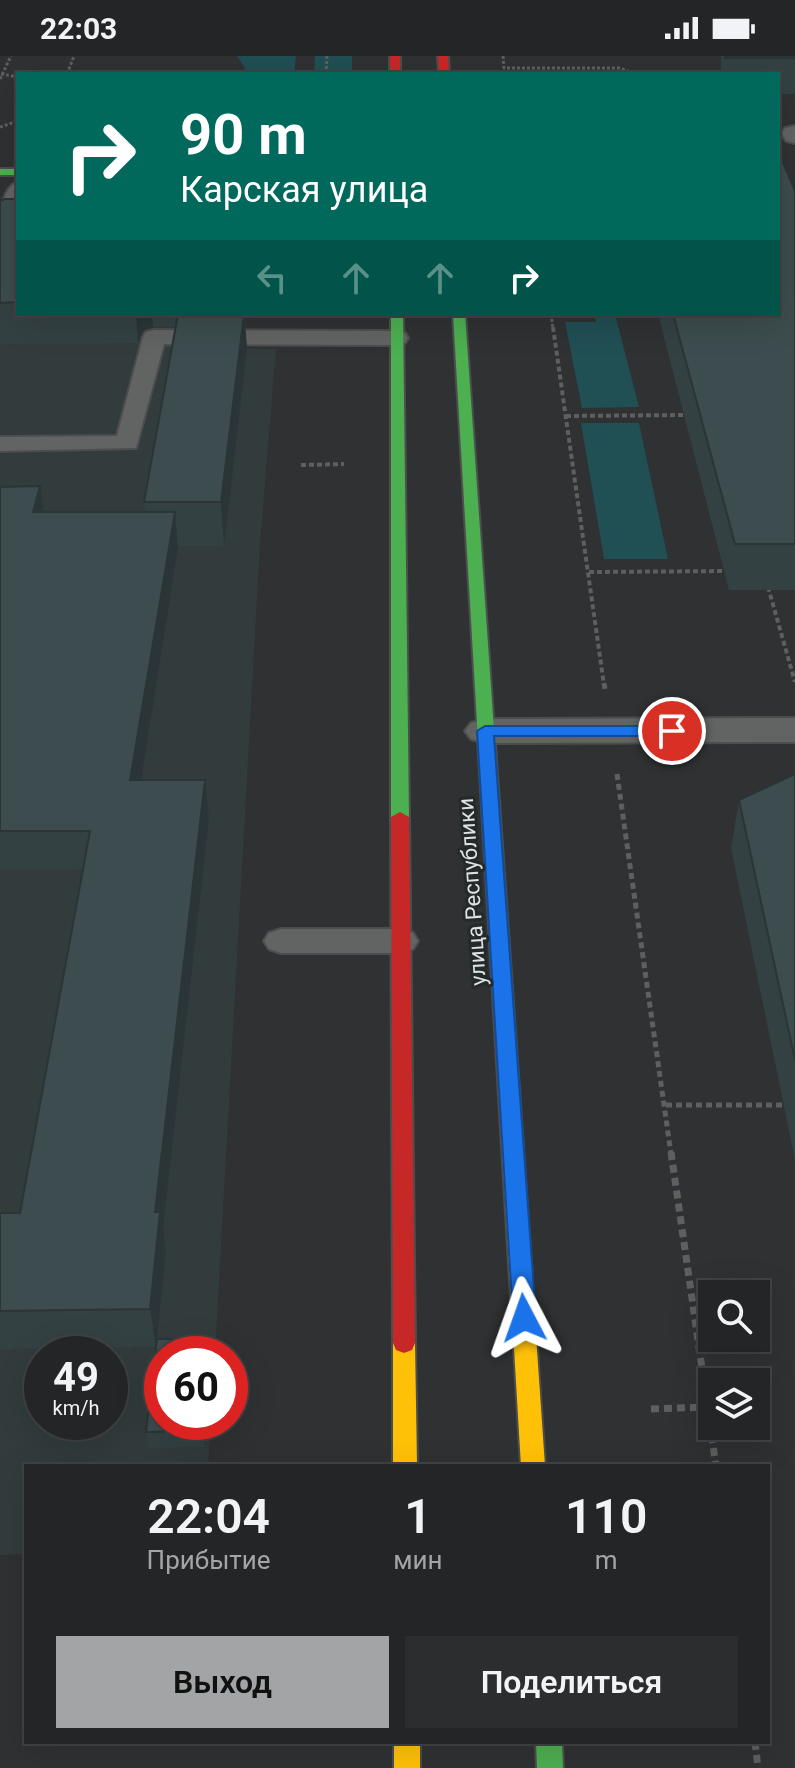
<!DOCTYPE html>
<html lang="ru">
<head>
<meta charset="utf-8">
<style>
  :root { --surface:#232526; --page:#2b2d2e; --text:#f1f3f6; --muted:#a3a5a7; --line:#404243; --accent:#a2a4a5 }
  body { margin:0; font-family:Roboto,sans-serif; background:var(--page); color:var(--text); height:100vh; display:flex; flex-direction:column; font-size:30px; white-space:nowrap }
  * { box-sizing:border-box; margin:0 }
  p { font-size:26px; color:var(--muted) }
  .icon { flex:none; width:44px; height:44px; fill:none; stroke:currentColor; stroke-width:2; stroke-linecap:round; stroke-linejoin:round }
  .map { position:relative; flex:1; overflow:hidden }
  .side { position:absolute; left:24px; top:1408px; width:746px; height:280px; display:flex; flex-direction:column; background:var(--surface); border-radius:0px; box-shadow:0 8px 32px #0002,0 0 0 2px var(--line) }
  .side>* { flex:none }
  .top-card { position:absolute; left:16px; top:16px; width:764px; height:244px; border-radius:0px; box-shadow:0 8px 32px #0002,0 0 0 2px var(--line); background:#00695c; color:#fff; overflow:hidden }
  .fabs { position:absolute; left:698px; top:1224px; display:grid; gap:16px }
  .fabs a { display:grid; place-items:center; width:72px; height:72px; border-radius:0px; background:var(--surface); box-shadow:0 8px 32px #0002,0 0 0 2px var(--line); font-size:40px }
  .speed { position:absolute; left:24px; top:1280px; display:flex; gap:16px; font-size:40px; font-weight:700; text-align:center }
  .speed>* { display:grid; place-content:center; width:104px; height:104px; border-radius:50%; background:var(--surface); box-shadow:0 8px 32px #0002,0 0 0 2px var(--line); line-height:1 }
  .speed small { font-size:20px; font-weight:400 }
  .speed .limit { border:12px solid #d22; background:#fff; color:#111 }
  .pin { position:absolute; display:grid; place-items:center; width:68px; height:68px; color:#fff; margin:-34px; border:4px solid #fff; border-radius:50%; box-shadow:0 2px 8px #0007 }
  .me { position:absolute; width:88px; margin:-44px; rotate:356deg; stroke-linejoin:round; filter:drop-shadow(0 0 6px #0008) }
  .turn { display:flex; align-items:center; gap:28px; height:168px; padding:0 32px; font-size:36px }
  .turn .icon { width:104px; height:104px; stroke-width:2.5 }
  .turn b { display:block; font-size:56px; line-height:68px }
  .lanes { display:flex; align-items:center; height:76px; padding:0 32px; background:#0003; justify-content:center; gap:40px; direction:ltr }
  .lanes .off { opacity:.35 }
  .eta { display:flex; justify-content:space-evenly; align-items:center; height:136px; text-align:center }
  .eta b { font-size:48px; font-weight:600; line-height:56px }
  .cta { display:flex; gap:16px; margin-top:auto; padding:16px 32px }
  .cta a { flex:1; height:92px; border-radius:0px; background:var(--accent); color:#111; font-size:32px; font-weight:600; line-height:92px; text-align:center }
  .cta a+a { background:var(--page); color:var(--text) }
  .status { display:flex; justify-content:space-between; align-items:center; height:56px; padding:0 40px; background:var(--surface); direction:ltr }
  .status svg { height:22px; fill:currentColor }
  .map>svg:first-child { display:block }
</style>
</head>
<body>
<div class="status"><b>22:03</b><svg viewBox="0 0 49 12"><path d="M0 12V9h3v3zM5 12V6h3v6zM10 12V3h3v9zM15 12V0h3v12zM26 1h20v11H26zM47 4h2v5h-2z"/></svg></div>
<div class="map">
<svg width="795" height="1712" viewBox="0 0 795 1712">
  <rect width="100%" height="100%" fill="#2f3132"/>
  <path fill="#323c3d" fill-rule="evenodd" d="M 0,178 L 18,258 L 232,258 L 229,292 L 276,293 L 260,488 L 215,1298 L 162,1298 L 162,1366 L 211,1366 L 208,1410 L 26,1410 L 26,1498 L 0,1499 ZM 42,1298 L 110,1298 L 110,1366 L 42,1366 Z"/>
  <path fill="#204f54" d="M 237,0 L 296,0 L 294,18 L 241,18 L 245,12 Z
    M 315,0 L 352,0 L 352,18 L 314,18 Z
    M 594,258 L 615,258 L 639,351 L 582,352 L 565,266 L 596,266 Z
    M 581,367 L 639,367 L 668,503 L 604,503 Z"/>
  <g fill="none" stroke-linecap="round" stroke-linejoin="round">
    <defs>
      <path id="lane" d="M 18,126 C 18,144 22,179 0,184 C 0,167 0,131 18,126 Z
        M 154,274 L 397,275 L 405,277 L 408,282 L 405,287 L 397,289 L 164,288 L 136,392 L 0,395 L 0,381 L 117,380 L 143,281 L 146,276 Z
        M 281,873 L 401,873 L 413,877 L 418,885 L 413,893 L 401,897 L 281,897 L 269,893 L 264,885 L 269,877 Z"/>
      <path id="street" d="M 795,70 L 795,87 L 786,85 L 782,77 L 785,72 Z
        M 795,662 L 795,686 L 485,687 L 471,683 L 465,675 L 471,667 L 485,663 Z"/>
      <path id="fast" d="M 0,113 L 18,113 L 18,119 L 0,119 Z
        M 391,258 L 403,258 L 409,761 L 400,766 L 391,761 Z
        M 453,258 L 465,258 L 516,990 L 513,995 L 499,995 L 496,990 Z
        M 536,1686 L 562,1686 L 563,1712 L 537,1712 Z"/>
      <path id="slow" d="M 506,983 L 513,985 L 516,990 L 545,1410 L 521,1410 L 496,990 L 499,985 Z
        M 404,1277 L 412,1280 L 415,1287 L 417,1410 L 393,1410 L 393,1287 L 396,1280 Z
        M 394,1686 L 420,1686 L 420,1712 L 394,1712 Z"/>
      <path id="jam" d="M 390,0 L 400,0 L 400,18 L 390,18 Z
        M 438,0 L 448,0 L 449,18 L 439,18 Z
        M 400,756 L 409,761 L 415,1287 L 412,1294 L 404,1297 L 396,1294 L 393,1287 L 391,761 Z"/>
    </defs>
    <use href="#lane" stroke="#4c4e4e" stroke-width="4"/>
    <use href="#street" stroke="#4c4e4e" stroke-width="4"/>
    <use href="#fast" stroke="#4c4e4e" stroke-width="4"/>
    <use href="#slow" stroke="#4c4e4e" stroke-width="4"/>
    <use href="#jam" stroke="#4c4e4e" stroke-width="4"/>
    <path stroke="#5e5f5f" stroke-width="3" stroke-dasharray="3 2" stroke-linecap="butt" d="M 503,0 L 504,12 L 619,12 L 636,18
      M 1,18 L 18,21
      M 67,18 L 74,0
      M 326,18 L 327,0
      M 0,23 L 11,0
      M 0,71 L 18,65
      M 551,258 L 553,273"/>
    <path stroke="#5e5f5f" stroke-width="4" stroke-dasharray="5 3" stroke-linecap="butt" d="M 553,271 L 604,629
      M 566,360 L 689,359
      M 301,409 L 344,408
      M 589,516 L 730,515
      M 768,531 L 795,626"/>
    <path stroke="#5e5f5f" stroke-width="5" stroke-dasharray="6 4" stroke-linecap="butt" d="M 604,627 L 605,633
      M 617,718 L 671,1098
      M 666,1049 L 784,1049"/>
    <path stroke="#5e5f5f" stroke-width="7" stroke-dasharray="8 5" stroke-linecap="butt" d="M 671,1096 L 716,1410
      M 651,1353 L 708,1351
      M 755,1686 L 758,1712"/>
    <use href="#lane" fill="#626363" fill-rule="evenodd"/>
    <use href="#street" fill="#626363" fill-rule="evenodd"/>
    <use href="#fast" fill="#4caf50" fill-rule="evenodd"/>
    <use href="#slow" fill="#ffc107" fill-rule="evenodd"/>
    <use href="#jam" fill="#c62828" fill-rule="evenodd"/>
  </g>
  <path fill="#344143" d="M 721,0 L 795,0 L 795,38 L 778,38 L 778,18 L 721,18 Z
    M 795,135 L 795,534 L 729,534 L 658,258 L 778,258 Z
    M 18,143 L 18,258 L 245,258 L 247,294 L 224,490 L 178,490 L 141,724 L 209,763 L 163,1173 L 166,1195 L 157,1283 L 162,1366 L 207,1366 L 205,1391 L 149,1392 L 146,1376 L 156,1291 L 0,1293 L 0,1157 L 20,1157 L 83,813 L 0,814 L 0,431 L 43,456 L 145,456 L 144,446 L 176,271 L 153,271 L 143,274 L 138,287 L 0,288 L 0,145 Z
    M 795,719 L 795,1104 L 731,792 L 739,744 Z"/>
  <path fill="#2b3537" d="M 136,258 L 152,258 L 153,271 L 143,274 L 138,287 Z
    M 244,258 L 247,294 L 224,490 L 221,446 Z
    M 40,430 L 45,466 L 33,456 Z
    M 175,456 L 178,492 L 135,762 L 130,724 Z
    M 205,724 L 209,763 L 163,1173 L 166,1195 L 156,1291 L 150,1253 L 155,1156 Z
    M 203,1366 L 207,1366 L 205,1391 L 203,1375 Z"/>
  <path fill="#3d4c4e" stroke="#2b3537" stroke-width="2" d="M 725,0 L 795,0 L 795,2 L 725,2 Z
    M 778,95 L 795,135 L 795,488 L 735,488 L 673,258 L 778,258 Z
    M 5,143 L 18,143 L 18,246 L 0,247 L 0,145 Z
    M 178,258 L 244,258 L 221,446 L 144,446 Z
    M 40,430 L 33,456 L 175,456 L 130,724 L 205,724 L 155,1156 L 160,1156 L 150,1253 L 0,1255 L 0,1157 L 20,1157 L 90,775 L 0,775 L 0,431 Z
    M 793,719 L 795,719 L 795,1004 L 739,744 Z
    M 157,1283 L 210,1283 L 209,1298 L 162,1298 L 162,1366 L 203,1366 L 203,1375 L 146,1376 Z"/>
  <path fill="#1a73e8" stroke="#114b97" stroke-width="2" d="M 485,670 L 672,670 L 681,675 L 672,680 L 494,680 L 536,1262 L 532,1268 L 524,1271 L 516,1268 L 513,1262 L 477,675 Z"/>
  <g text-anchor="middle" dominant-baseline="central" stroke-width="6" stroke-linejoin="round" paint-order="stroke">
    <g font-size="22" fill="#e0e2e3" stroke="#242929">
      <text transform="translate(472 836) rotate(-94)">улица Республики</text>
    </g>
  </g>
</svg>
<div class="fabs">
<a><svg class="icon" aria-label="search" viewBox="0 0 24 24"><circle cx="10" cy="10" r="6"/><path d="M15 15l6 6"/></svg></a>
<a><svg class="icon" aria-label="layers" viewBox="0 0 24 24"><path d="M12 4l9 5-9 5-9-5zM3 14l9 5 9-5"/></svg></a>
</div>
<div class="speed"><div>49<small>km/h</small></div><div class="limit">60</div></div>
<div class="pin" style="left:672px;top:675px;background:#d93025"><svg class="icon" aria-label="arrive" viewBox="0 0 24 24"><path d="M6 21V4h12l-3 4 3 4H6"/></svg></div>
<svg class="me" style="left:524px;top:1262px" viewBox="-20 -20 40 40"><path d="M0-17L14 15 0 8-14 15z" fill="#1a73e8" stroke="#fff" stroke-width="4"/></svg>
<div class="top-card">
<div class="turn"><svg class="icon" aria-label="right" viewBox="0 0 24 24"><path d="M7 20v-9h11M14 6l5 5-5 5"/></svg><div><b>90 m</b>Карская улица</div></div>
<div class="lanes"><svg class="icon off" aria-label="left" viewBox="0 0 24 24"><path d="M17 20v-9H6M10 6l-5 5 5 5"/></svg><svg class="icon off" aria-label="ahead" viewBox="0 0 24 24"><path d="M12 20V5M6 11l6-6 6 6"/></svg><svg class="icon off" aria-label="ahead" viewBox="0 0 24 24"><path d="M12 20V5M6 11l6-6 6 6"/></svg><svg class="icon" aria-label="right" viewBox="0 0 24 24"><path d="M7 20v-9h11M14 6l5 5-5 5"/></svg></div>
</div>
<section class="side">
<div class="eta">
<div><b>22:04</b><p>Прибытие</p></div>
<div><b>1</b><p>мин</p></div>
<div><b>110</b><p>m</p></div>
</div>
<div class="cta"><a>Выход</a><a>Поделиться</a></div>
</section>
</div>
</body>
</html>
